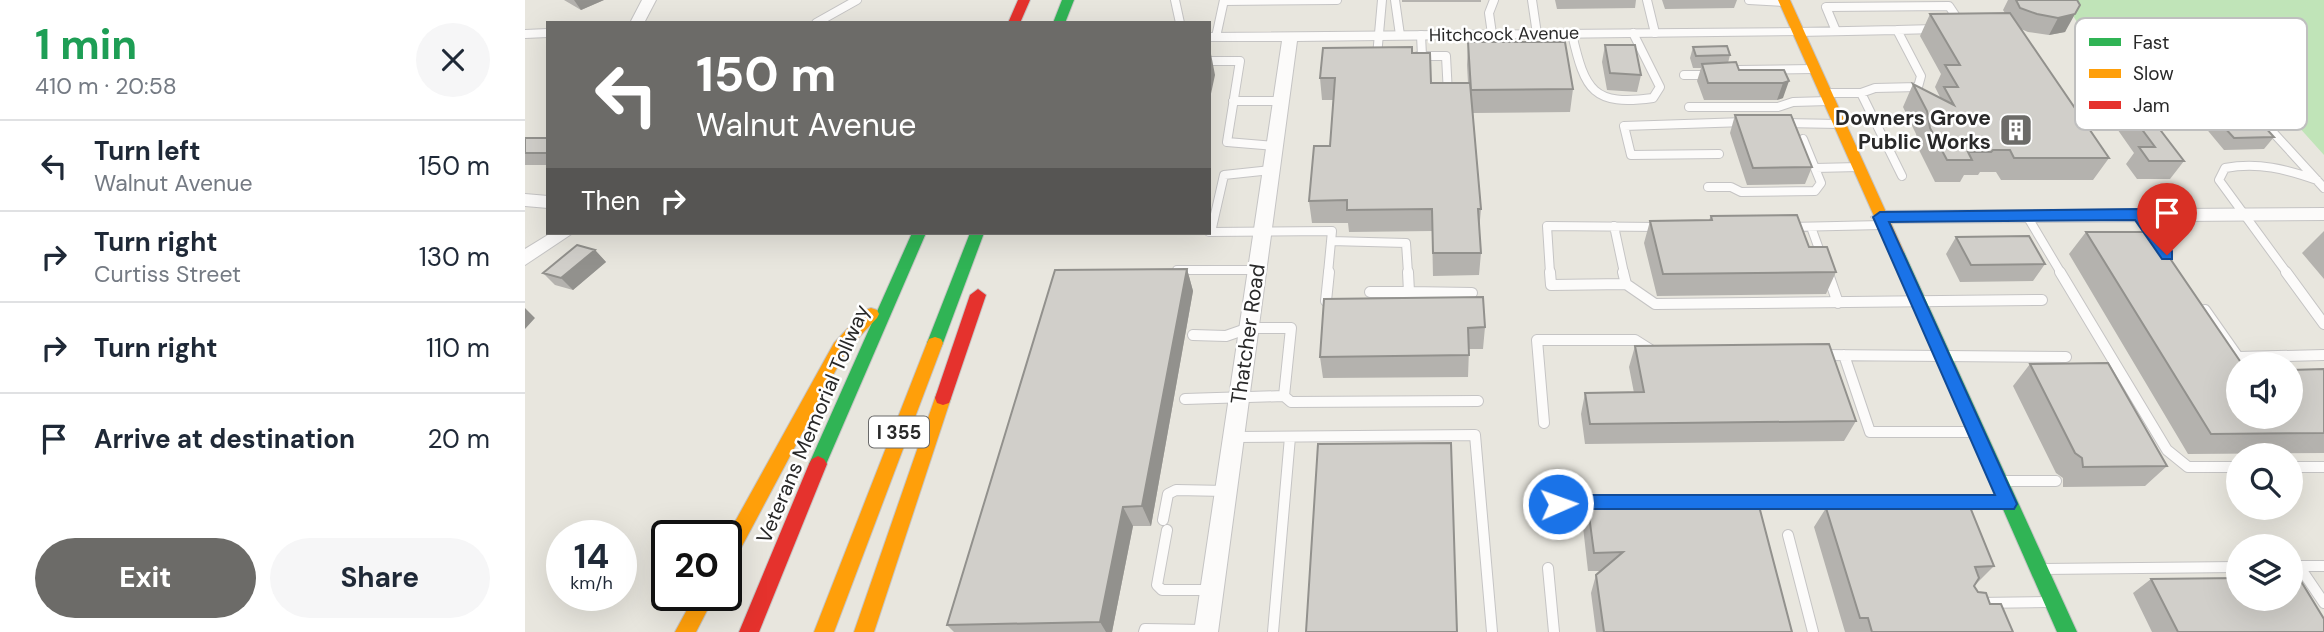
<!DOCTYPE html>
<html lang="en">
<head>
<meta charset="utf-8">
<style>
  :root { --surface:#fff; --page:#f6f6f7; --text:#1f2937; --muted:#747a83; --line:#e0e1e3; --accent:#6c6b68 }
  body { margin:0; font-family:"DM Sans",sans-serif; background:var(--page); color:var(--text); height:100vh; display:flex; flex-direction:column; font-size:26px; white-space:nowrap }
  * { box-sizing:border-box; margin:0 }
  p { font-size:23px; color:var(--muted) }
  .icon { flex:none; width:38px; height:38px; fill:none; stroke:currentColor; stroke-width:2; stroke-linecap:round; stroke-linejoin:round }
  .map { position:relative; flex:1; overflow:hidden }
  .side { display:flex; flex-direction:column; background:var(--surface); width:525px }
  .side>* { flex:none }
  .guide { position:absolute; left:21px; top:21px; width:665px; height:214px; border-radius:0px; box-shadow:0 7px 28px #0002; background:#6c6b68; color:#fff; overflow:hidden }
  .tools { position:absolute; left:1701px; top:352px; display:grid; gap:14px }
  .tools a { display:grid; place-items:center; width:77px; height:77px; border-radius:50%; background:var(--surface); box-shadow:0 7px 28px #0002; font-size:35px }
  .speed { position:absolute; left:21px; top:520px; display:flex; gap:14px; font-size:35px; font-weight:700; text-align:center }
  .speed>* { display:grid; place-content:center; width:91px; height:91px; border-radius:50%; background:var(--surface); box-shadow:0 7px 28px #0002; line-height:1 }
  .speed small { font-size:18px; font-weight:400 }
  .speed .limit { border:4px solid #111; border-radius:10px; background:#fff; color:#111 }
  .pin { position:absolute; display:grid; place-items:center; width:60px; height:60px; color:#fff; margin:-72px -30px; border-radius:50% 50% 50% 0; rotate:-45deg; box-shadow:0 0 7px #0007 }
  .pin .icon { rotate:45deg }
  .me { position:absolute; width:77px; margin:-38px; rotate:88deg; stroke-linejoin:round; filter:drop-shadow(0 0 5px #0008) }
  .turn { display:flex; align-items:center; gap:24px; height:147px; padding:0 35px; font-size:32px }
  .turn .icon { width:91px; height:91px; stroke-width:2.5 }
  .turn b { display:block; font-size:49px; line-height:60px }
  .then { display:flex; align-items:center; height:66px; padding:0 35px; background:#0003; gap:14px; font-size:26px }
  .round { display:grid; place-items:center; flex:none; width:74px; height:74px; border-radius:37px; background:var(--page) }
  .headline { display:flex; align-items:center; justify-content:space-between; height:119px; padding:0 35px }
  h1 { font-size:42px; font-weight:700; line-height:52px; color:#1e9e55 }
  .button { display:flex; gap:14px; margin-top:auto; padding:14px 35px }
  .button a { flex:1; height:80px; border-radius:42px; background:var(--accent); color:#fff; font-size:28px; font-weight:700; line-height:80px; text-align:center }
  .button a+a { background:var(--page); color:var(--text) }
  ul { padding:0; list-style:none }
  li { display:flex; align-items:center; gap:21px; height:91px; padding:0 35px; border-top:2px solid var(--line) }
  li div { flex:1 }
  li b { display:block; font-size:26px }
  li em { font-style:normal }
  main { display:flex; flex:1; min-height:0 }
  .map>svg:first-child { display:block }
</style>
</head>
<body>
<main>
<section class="side">
<div class="headline"><div><h1>1 min</h1><p>410 m · 20:58</p></div><a class="round"><svg class="icon" aria-label="close" viewBox="0 0 24 24"><path d="M6 6l12 12M18 6L6 18"/></svg></a></div>
<ul>
<li><svg class="icon" aria-label="left" viewBox="0 0 24 24"><path d="M17 20v-9H6M10 6l-5 5 5 5"/></svg><div><b>Turn left</b><p>Walnut Avenue</p></div><em>150 m</em></li>
<li><svg class="icon" aria-label="right" viewBox="0 0 24 24"><path d="M7 20v-9h11M14 6l5 5-5 5"/></svg><div><b>Turn right</b><p>Curtiss Street</p></div><em>130 m</em></li>
<li><svg class="icon" aria-label="right" viewBox="0 0 24 24"><path d="M7 20v-9h11M14 6l5 5-5 5"/></svg><div><b>Turn right</b></div><em>110 m</em></li>
<li><svg class="icon" aria-label="arrive" viewBox="0 0 24 24"><path d="M6 21V4h12l-3 4 3 4H6"/></svg><div><b>Arrive at destination</b></div><em>20 m</em></li>
</ul>
<div class="button"><a>Exit</a><a>Share</a></div>
</section>
<div class="map">
<svg width="1799" height="632" viewBox="0 0 1799 632">
  <rect width="100%" height="100%" fill="#e8e6de"/>
  <path fill="#c0e4b8" d="M 1524,0 L 1799,0 L 1799,155 L 1755,106 L 1701,107 L 1716,124 L 1642,125 L 1593,96 L 1556,46 L 1566,45 L 1544,9 Z"/>
  <g fill="none" stroke-linecap="round" stroke-linejoin="round">
    <defs>
      <path id="lane-far1" d="M 650,0 L 655,23
        M 870,0 L 875,35
        M 1007,0 L 1012,34
        M 1122,0 L 1130,33
        M 1224,0 L 1259,2
        M 699,1 L 812,0
        M 291,23 L 332,0
        M 1372,30 L 1410,29
        M 1311,31 L 1301,7 L 1424,6 L 1436,24
        M 1273,32 L 1372,30 L 1396,76 L 1393,87 L 1350,88 L 1336,93
        M 967,34 L 964,13 L 969,0
        M 1047,34 C 1060,91 1068,106 1128,98 L 1135,87 L 1108,33
        M 896,35 L 897,56
        M 691,37 L 699,0
        M 852,56 L 857,0
        M 893,56 L 921,56 L 923,94
        M 684,61 L 715,61 L 702,142 L 750,146
        M 1203,73 L 1214,70 L 1289,69
        M 1159,75 L 1185,75
        M 1301,93 L 1336,93 L 1377,176
        M 708,101 L 756,101
        M 1164,107 L 1253,107 L 1268,102 L 1304,101
        M 1734,117 L 1799,188
        M 1259,123 L 1314,124
        M 1194,154 L 1106,155 L 1099,126 L 1220,122
        M 1290,168 L 1334,167
        M 1183,187 L 1206,187 L 1216,192 L 1290,191 L 1296,183 L 1278,139
        M 1614,214 L 1631,240
        M 1502,216 L 1536,273
        M 1089,226 L 1099,273
        M 1265,227 L 1358,225
        M 1286,227 L 1298,260
        M 684,232 L 807,231 L 803,273
        M 686,232 L 699,175 L 746,170
        M 806,241 L 881,243 L 883,273
        M 652,270 L 732,270
        M 1025,273 L 1022,226 L 1134,227
        M 1762,273 L 1694,180 L 1700,168 C 1733,162 1761,169 1792,180"/>
      <path id="lane" d="M 883,272 L 884,292 L 947,293
        M 1025,272 L 1026,285 L 1101,284 L 1130,304 L 1517,300
        M 1098,272 L 1101,284
        M 1535,272 L 1642,450 L 1663,467 L 1713,467
        M 1761,272 L 1799,324
        M 1303,274 L 1313,303
        M 845,292 L 884,292
        M 801,301 L 804,272
        M 1680,310 L 1713,357 L 1799,355
        M 1297,355 L 1541,357
        M 1319,355 L 1345,432 L 1449,432
        M 759,396 L 766,402 L 953,401
        M 660,399 L 759,396 L 766,328 L 724,328 L 701,336 L 668,335
        M 1019,423 L 1012,340 L 1110,340 L 1129,352
        M 709,437 L 950,435 L 967,632
        M 1766,467 L 1799,467
        M 1480,481 L 1531,481
        M 1033,504 L 1479,504
        M 638,520 L 643,494 L 651,490 L 701,491
        M 642,530 L 632,585 L 637,590 L 687,590
        M 1263,535 L 1288,632
        M 1766,566 L 1774,566 L 1799,603
        M 1774,566 L 1799,566
        M 1023,568 L 1029,632
        M 1518,569 L 1713,567
        M 1452,603 L 1524,602
        M 619,632 L 620,629 L 679,630
        M 748,632 L 765,437"/>
      <path id="street" d="M 117,0 L 131,0 L 119,23 L 105,23 Z
        M 1273,28 L 1278,29 L 1278,35 L 772,41 L 693,632 L 669,632 L 757,41 L 684,41 L 684,33 Z
        M 23,29 L 23,37 L 0,38 L 0,30 Z
        M 0,194 L 23,196 L 23,208 L 0,206 Z
        M 1799,208 L 1799,220 L 1355,223 L 1346,217 L 1355,211 Z
        M 26,233 L 48,233 L 0,265 L 0,249 Z"/>
      <path id="fast" d="M 537,0 L 549,0 L 540,23 L 528,23 Z
        M 387,233 L 401,233 L 299,469 L 293,472 L 287,469 L 284,464 Z
        M 445,233 L 459,233 L 418,343 L 416,347 L 404,347 L 402,343 Z
        M 1372,247 L 1379,252 L 1552,632 L 1532,632 L 1365,252 Z"/>
      <path id="slow" d="M 1253,0 L 1265,0 L 1379,252 L 1377,256 L 1367,256 L 1365,252 Z
        M 346,308 L 352,310 L 354,314 L 352,318 L 321,351 L 208,563 L 201,566 L 201,538 L 309,343 L 340,310 Z
        M 410,337 L 416,339 L 418,343 L 309,632 L 289,632 L 402,343 L 404,339 Z
        M 418,391 L 424,393 L 426,398 L 349,632 L 329,632 L 410,398 L 412,393 Z
        M 170,595 L 190,595 L 171,632 L 150,632 Z"/>
      <path id="jam" d="M 493,0 L 505,0 L 495,23 L 483,23 Z
        M 453,289 L 461,295 L 426,398 L 424,403 L 418,405 L 412,403 L 410,398 L 445,295 Z
        M 293,456 L 299,459 L 302,464 L 234,632 L 214,632 L 284,464 L 287,459 Z"/>
    </defs>
    <use href="#lane-far1" stroke="#c5c4c4" stroke-width="10"/>
    <use href="#lane" stroke="#c5c4c4" stroke-width="12"/>
    <use href="#street" stroke="#c5c4c4" stroke-width="2"/>
    <use href="#fast" stroke="#c5c4c4" stroke-width="2"/>
    <use href="#slow" stroke="#c5c4c4" stroke-width="2"/>
    <use href="#jam" stroke="#c5c4c4" stroke-width="2"/>
    <use href="#lane-far1" stroke="#fcfbfa" stroke-width="8"/>
    <use href="#lane" stroke="#fcfbfa" stroke-width="10"/>
    <use href="#street" fill="#fcfbfa" fill-rule="evenodd"/>
    <use href="#fast" fill="#30b455" fill-rule="evenodd"/>
    <use href="#slow" fill="#ff9f0a" fill-rule="evenodd"/>
    <use href="#jam" fill="#e5322d" fill-rule="evenodd"/>
  </g>
  <path fill="#b4b2ae" d="M 39,0 L 79,0 L 56,10 Z
    M 877,0 L 956,0 L 956,2 L 877,2 Z
    M 1030,0 L 1111,0 L 1110,8 L 1032,9 Z
    M 1137,0 L 1212,0 L 1209,8 L 1140,9 Z
    M 1483,0 L 1552,0 L 1540,32 L 1524,35 L 1503,32 L 1496,29 L 1584,158 L 1568,180 L 1476,180 L 1471,172 L 1455,172 L 1453,175 L 1439,175 L 1435,182 L 1410,182 L 1394,150 L 1391,134 L 1378,107 L 1388,84 L 1414,97 L 1415,97 L 1410,87 L 1416,74 L 1395,36 L 1405,14 L 1480,13 L 1478,10 Z
    M 943,42 L 1048,89 L 1045,112 L 948,113 L 956,209 L 954,231 L 956,253 L 954,275 L 908,276 L 907,231 L 824,232 L 823,223 L 787,223 L 784,201 L 805,146 L 808,100 L 797,100 L 795,78 L 887,53 L 906,83 L 943,83 L 942,65 Z
    M 1080,45 L 1116,75 L 1112,92 L 1082,90 L 1077,62 Z
    M 1168,47 L 1205,55 L 1203,63 L 1214,70 L 1259,70 L 1258,98 L 1252,100 L 1179,100 L 1172,81 L 1176,68 L 1168,68 L 1165,58 Z
    M 1569,57 L 1611,89 L 1608,94 L 1659,161 L 1645,179 L 1612,179 L 1601,164 L 1609,153 L 1576,106 L 1579,102 L 1558,74 Z
    M 1210,115 L 1287,167 L 1280,184 L 1222,185 L 1205,133 Z
    M 1688,115 L 1749,137 L 1739,149 L 1699,150 L 1679,126 Z
    M 0,138 L 23,138 L 23,165 L 0,165 Z
    M 1186,216 L 1284,247 L 1311,272 L 1301,294 L 1132,296 L 1119,243 L 1125,221 L 1184,220 Z
    M 1799,231 L 1799,279 L 1777,253 Z
    M 1561,232 L 1713,416 L 1799,369 L 1799,453 L 1663,454 L 1544,254 Z
    M 1431,237 L 1520,264 L 1508,281 L 1435,282 L 1421,254 Z
    M 70,250 L 81,262 L 48,290 L 30,285 L 18,273 Z
    M 662,269 L 668,291 L 626,526 L 608,526 L 587,632 L 429,632 L 422,625 Z
    M 799,299 L 960,327 L 958,349 L 944,349 L 943,377 L 798,378 L 795,357 Z
    M 1110,346 L 1331,421 L 1319,441 L 1060,444 L 1056,414 L 1060,393 L 1109,393 L 1104,367 Z
    M 1505,364 L 1642,466 L 1620,486 L 1538,487 L 1538,478 L 1531,473 L 1488,386 Z
    M 1063,508 L 1267,632 L 1071,632 L 1066,593 L 1071,575 L 1076,571 L 1063,571 L 1058,527 Z
    M 1301,508 L 1469,566 L 1449,586 L 1453,592 L 1465,604 L 1488,632 L 1320,632 L 1289,527 Z
    M 1626,579 L 1799,632 L 1627,632 L 1608,593 Z"/>
  <path fill="#92918d" d="M 49,0 L 79,0 L 56,10 Z
    M 1550,14 L 1540,32 L 1524,35 L 1533,18 Z
    M 686,54 L 690,75 L 684,103 L 684,62 Z
    M 1264,81 L 1258,98 L 1252,100 L 1258,83 Z
    M 70,250 L 81,262 L 48,290 L 36,278 Z
    M 662,269 L 668,291 L 626,526 L 617,506 Z
    M 0,308 L 10,318 L 0,329 Z
    M 598,507 L 608,526 L 587,632 L 581,632 L 575,622 Z"/>
  <path fill="#d1cfca" stroke="#92918d" stroke-width="2" d="M 1491,0 L 1552,0 L 1555,5 L 1550,14 L 1533,18 L 1512,14 L 1495,8 Z
    M 1485,13 L 1584,158 L 1489,158 L 1485,150 L 1468,150 L 1466,152 L 1443,152 L 1447,160 L 1422,160 L 1405,128 L 1402,111 L 1388,84 L 1429,105 L 1419,87 L 1433,87 L 1420,65 L 1435,65 L 1405,14 Z
    M 943,42 L 1040,42 L 1048,89 L 946,90 Z
    M 1080,45 L 1110,45 L 1116,75 L 1085,73 Z
    M 1202,46 L 1205,55 L 1171,56 L 1168,47 Z
    M 887,47 L 887,53 L 905,53 L 906,83 L 945,83 L 956,209 L 953,209 L 956,253 L 908,253 L 907,209 L 822,210 L 822,200 L 784,201 L 789,146 L 805,146 L 810,78 L 795,78 L 798,48 Z
    M 1569,57 L 1586,57 L 1611,89 L 1604,89 L 1659,161 L 1624,161 L 1614,147 L 1630,147 L 1587,89 L 1593,89 Z
    M 1211,62 L 1214,70 L 1259,70 L 1264,81 L 1258,83 L 1183,83 L 1177,64 Z
    M 1728,114 L 1749,137 L 1709,138 L 1688,115 Z
    M 1210,115 L 1266,115 L 1287,167 L 1228,168 Z
    M 0,138 L 23,138 L 23,153 L 0,153 Z
    M 1272,215 L 1284,247 L 1302,247 L 1311,272 L 1138,274 L 1125,221 L 1187,220 L 1186,216 Z
    M 1561,232 L 1627,232 L 1717,364 L 1713,364 L 1713,416 L 1766,416 L 1766,370 L 1799,369 L 1799,433 L 1686,434 Z
    M 1504,236 L 1520,264 L 1446,265 L 1431,237 Z
    M 52,245 L 70,250 L 36,278 L 18,273 Z
    M 662,269 L 617,506 L 598,507 L 575,622 L 422,625 L 530,270 Z
    M 958,297 L 960,327 L 943,328 L 944,355 L 795,357 L 799,299 Z
    M 1304,344 L 1331,421 L 1065,424 L 1060,393 L 1119,392 L 1110,346 Z
    M 1583,363 L 1642,466 L 1558,467 L 1557,458 L 1550,453 L 1505,364 Z
    M 926,443 L 932,632 L 781,632 L 793,444 Z
    M 1234,506 L 1267,632 L 1079,632 L 1071,575 L 1098,552 L 1069,553 L 1063,508 Z
    M 1445,507 L 1469,566 L 1450,567 L 1454,578 L 1449,586 L 1453,592 L 1461,593 L 1465,604 L 1476,604 L 1488,632 L 1347,632 L 1343,618 L 1335,618 L 1301,508 Z
    M 1713,578 L 1713,598 L 1766,598 L 1766,578 L 1774,578 L 1799,619 L 1799,632 L 1653,632 L 1626,579 Z"/>
  <path fill="#1a73e8" stroke="#114b97" stroke-width="2" d="M 1614,209 L 1619,211 L 1647,251 L 1647,259 L 1637,259 L 1610,220 L 1364,222 L 1492,504 L 1489,509 L 1027,509 L 1024,504 L 1027,498 L 1033,495 L 1470,495 L 1348,217 L 1355,212 Z"/>
  <defs>
    <symbol id="building-square" viewBox="-11 -11 22 22"><rect x="-9" y="-9" width="18" height="18" rx="4" fill="#6c6b68" stroke="#fff"/><path d="M-4-6H4V6H1V3H-1V6H-4ZM-2.5-4.3h1.7v1.8h-1.7ZM.8-4.3h1.7v1.8H.8ZM-2.5-1h1.7V.8h-1.7ZM.8-1h1.7V.8H.8Z" fill="#fff"/></symbol>
  </defs>
  <g fill-rule="evenodd">
    <use href="#building-square" x="1472" y="111" width="38" height="38"/>
  </g>
  <g text-anchor="middle" dominant-baseline="central" stroke-width="5" stroke-linejoin="round" paint-order="stroke">
    <g font-size="18" fill="#292929" stroke="#fff">
      <text transform="translate(979 34) rotate(-1)">Hitchcock Avenue</text>
    </g>
    <rect fill="#fff" stroke="#696969" stroke-width="2" x="344" y="416.5" width="60" height="31" rx="5"/>
    <g font-size="19" font-weight="bold" fill="#292929">
      <text x="374" y="432">I 355</text>
    </g>
    <g font-size="21" font-weight="bold" fill="#292929" stroke="#fff" text-anchor="end">
      <text x="1466" y="118">Downers Grove<tspan x="1466" dy="24">Public Works</tspan></text>
    </g>
    <g font-size="21" fill="#292929" stroke="#fff">
      <text transform="translate(723 334) rotate(-82)">Thatcher Road</text>
      <text transform="translate(288 424) rotate(-67)">Veterans Memorial Tollway</text>
    </g>
  </g>
  <rect x="1550" y="18" width="232" height="112" rx="10" fill="#fff" stroke="#bfbfbf" stroke-width="2"/>
  <rect x="1564" y="38" width="32" height="8" fill="#30b455"/>
  <rect x="1564" y="69" width="32" height="9" fill="#ff9f0a"/>
  <rect x="1564" y="101" width="32" height="8" fill="#e5322d"/>
  <g font-size="19" fill="#292929">
    <text x="1608" y="49">Fast</text>
    <text x="1608" y="80">Slow</text>
    <text x="1608" y="112">Jam</text>
  </g>
</svg>
<div class="tools">
<a><svg class="icon" aria-label="sound" viewBox="0 0 24 24"><path d="M4 9h4l5-4v14l-5-4H4zM17 9q2 3 0 6"/></svg></a>
<a><svg class="icon" aria-label="search" viewBox="0 0 24 24"><circle cx="10" cy="10" r="6"/><path d="M15 15l6 6"/></svg></a>
<a><svg class="icon" aria-label="layers" viewBox="0 0 24 24"><path d="M12 4l9 5-9 5-9-5zM3 14l9 5 9-5"/></svg></a>
</div>
<div class="speed"><div>14<small>km/h</small></div><div class="limit">20</div></div>
<div class="pin" style="left:1642px;top:255px;background:#d93025"><svg class="icon" aria-label="arrive" viewBox="0 0 24 24"><path d="M6 21V4h12l-3 4 3 4H6"/></svg></div>
<svg class="me" style="left:1033px;top:504px" viewBox="-20 -20 40 40"><circle r="17" fill="#1a73e8" stroke="#fff" stroke-width="3"/><path d="M0-11L8 9 0 5-8 9z" fill="#fff"/></svg>
<div class="guide">
<div class="turn"><svg class="icon" aria-label="left" viewBox="0 0 24 24"><path d="M17 20v-9H6M10 6l-5 5 5 5"/></svg><div><b>150 m</b>Walnut Avenue</div></div>
<div class="then">Then<svg class="icon" aria-label="right" viewBox="0 0 24 24"><path d="M7 20v-9h11M14 6l5 5-5 5"/></svg></div>
</div>
</div>
</main>
</body>
</html>
